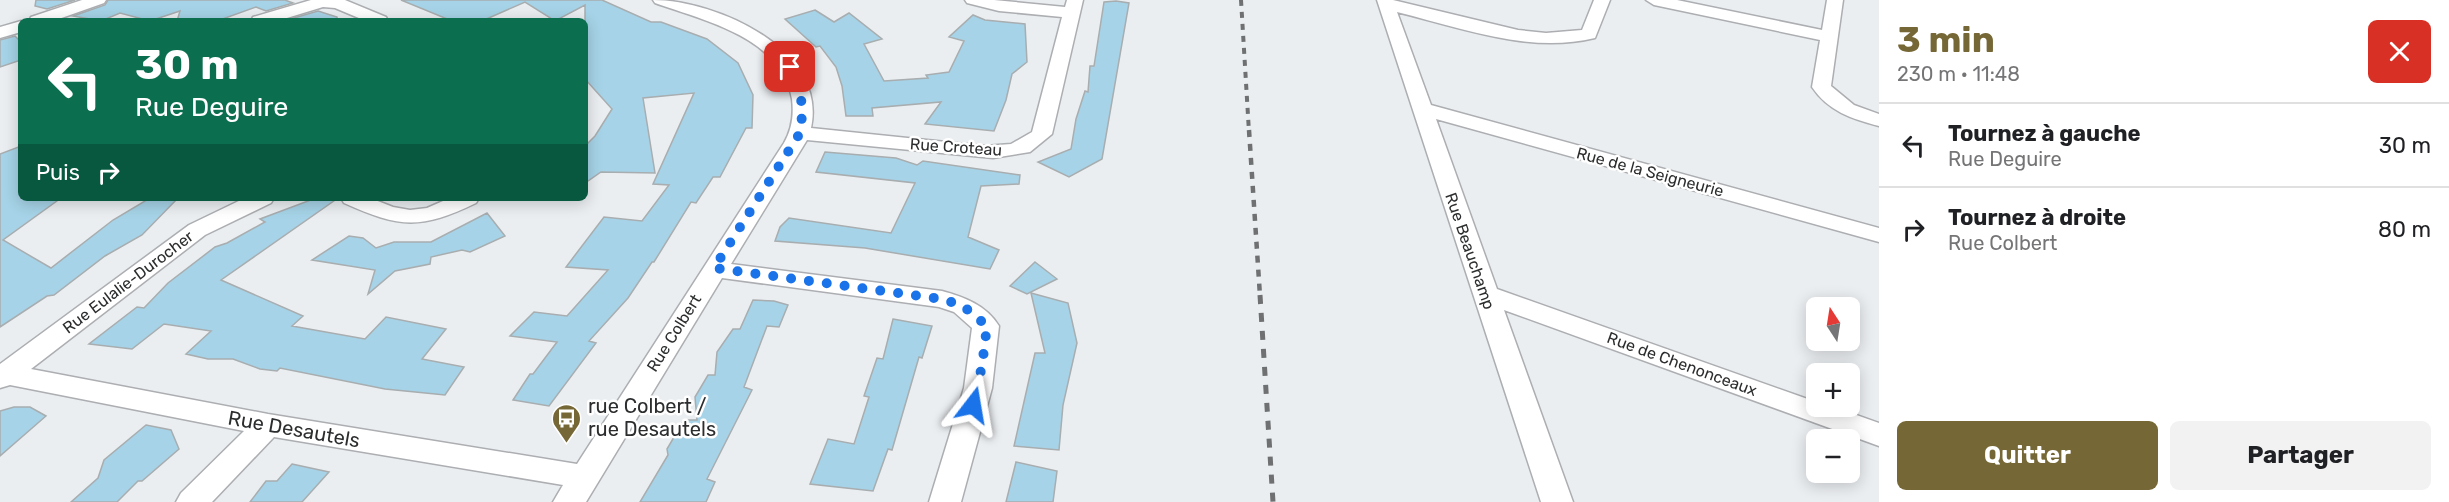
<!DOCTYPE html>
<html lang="fr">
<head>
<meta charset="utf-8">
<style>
  :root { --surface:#fff; --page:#f2f2f2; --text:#202124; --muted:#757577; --line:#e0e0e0; --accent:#766836 }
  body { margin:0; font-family:Rubik,sans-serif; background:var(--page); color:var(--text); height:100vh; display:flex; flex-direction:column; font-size:22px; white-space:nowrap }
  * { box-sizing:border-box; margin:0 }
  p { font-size:20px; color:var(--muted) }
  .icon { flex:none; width:33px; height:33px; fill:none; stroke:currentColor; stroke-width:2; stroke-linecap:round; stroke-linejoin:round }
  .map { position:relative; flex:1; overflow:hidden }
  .drawer { display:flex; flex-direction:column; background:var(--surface); width:570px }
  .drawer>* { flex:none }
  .guide { position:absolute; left:18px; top:18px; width:570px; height:183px; border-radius:9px; box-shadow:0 3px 15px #0003; background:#0b6e4f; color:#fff; overflow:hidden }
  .needle { width:39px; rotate:348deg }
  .tools { position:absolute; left:1806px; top:297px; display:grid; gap:12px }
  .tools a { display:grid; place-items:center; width:54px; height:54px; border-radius:9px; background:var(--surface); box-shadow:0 3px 15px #0003; font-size:30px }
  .pin { position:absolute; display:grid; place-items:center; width:51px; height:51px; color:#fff; margin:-26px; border-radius:12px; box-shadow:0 3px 9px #0006 }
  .me { position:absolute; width:66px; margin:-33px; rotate:14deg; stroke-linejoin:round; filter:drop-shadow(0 0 4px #0008) }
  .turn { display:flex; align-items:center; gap:21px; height:126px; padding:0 18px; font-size:27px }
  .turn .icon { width:78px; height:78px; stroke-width:2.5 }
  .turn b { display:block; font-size:42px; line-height:51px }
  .then { display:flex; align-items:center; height:57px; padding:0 18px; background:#0003; gap:12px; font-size:22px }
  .round { display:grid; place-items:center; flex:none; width:63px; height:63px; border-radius:9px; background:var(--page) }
  .head { display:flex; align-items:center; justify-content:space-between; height:102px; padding:0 18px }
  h1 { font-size:36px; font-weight:700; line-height:45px; color:var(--accent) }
  .primary-button { display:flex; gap:12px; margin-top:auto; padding:12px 18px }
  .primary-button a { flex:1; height:69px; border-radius:9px; background:var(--accent); color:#fff; font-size:24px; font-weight:700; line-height:69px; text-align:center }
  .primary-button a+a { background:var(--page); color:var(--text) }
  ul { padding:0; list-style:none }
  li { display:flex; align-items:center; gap:18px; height:84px; padding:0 18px; border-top:2px solid var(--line) }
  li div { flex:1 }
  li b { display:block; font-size:22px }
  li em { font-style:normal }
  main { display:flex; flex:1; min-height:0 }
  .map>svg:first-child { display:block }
</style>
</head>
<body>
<main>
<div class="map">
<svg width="1879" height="502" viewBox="0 0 1879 502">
  <rect width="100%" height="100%" fill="#ebeef1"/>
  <path fill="#a6d3e7" stroke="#a8adaf" stroke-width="1.5" d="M 36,0 L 75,0 L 47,9 L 35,6 Z
    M 108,0 L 285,0 L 293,3 L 266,11 L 256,7 L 217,21 L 177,21 L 180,11 L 150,21 L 120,13 L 101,21 L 73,16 L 105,5 Z
    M 401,0 L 602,0 L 651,22 L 661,22 L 707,39 L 738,63 L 753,95 L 752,128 L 746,128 L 720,177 L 713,177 L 696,203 L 691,202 L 654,262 L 652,262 L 628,298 L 589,341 L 596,343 L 549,406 L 513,400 L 530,374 L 533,374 L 557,342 L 510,336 L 534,312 L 567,316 L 608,270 L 566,267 L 604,217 L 642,221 L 669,185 L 653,184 L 694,93 L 643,98 L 655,173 L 601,172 L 585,183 L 585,146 L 595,136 L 612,109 L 585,79 L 585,5 L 555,21 L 525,2 L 482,21 L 452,21 Z
    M 1116,1 L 1129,3 L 1102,159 L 1069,177 L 1038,162 L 1071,149 L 1076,119 L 1085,91 L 1088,92 L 1090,66 L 1094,66 L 1104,2 Z
    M 815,10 L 834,22 L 849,13 L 882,39 L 864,44 L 884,81 L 928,78 L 926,75 L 949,72 L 964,41 L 949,37 L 973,15 L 985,20 L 1025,24 L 1027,62 L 1012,74 L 1006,100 L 994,131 L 925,124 L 941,102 L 872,108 L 873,116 L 846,116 L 842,86 L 836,67 L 820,46 L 816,47 L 785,19 Z
    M 318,11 L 337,17 L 337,21 L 287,20 Z
    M 15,36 L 21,42 L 21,60 L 0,67 L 0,40 Z
    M 21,146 L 21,198 L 61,198 L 3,240 L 51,268 L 113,220 L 150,198 L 178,198 L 142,235 L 105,256 L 54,295 L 47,296 L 0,327 L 0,154 Z
    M 825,152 L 896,158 L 917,165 L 923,161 L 1020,175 L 1019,184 L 981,186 L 968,237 L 999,250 L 990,269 L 865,248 L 775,241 L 780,227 L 789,218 L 891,233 L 915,183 L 816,172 Z
    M 316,198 L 338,198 L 221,280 L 303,316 L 292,326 L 365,339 L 386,317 L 446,329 L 422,359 L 464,367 L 445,395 L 385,389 L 280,368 L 277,371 L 260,369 L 233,359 L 208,359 L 186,354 L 211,331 L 164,324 L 132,349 L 89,344 L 137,307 L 144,308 L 168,283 L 215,247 L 227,243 L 265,222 L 260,219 Z
    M 487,213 L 505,236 L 470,252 L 462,250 L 431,257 L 430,264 L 395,271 L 368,294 L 375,270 L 312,260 L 349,236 L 363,238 L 376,248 L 394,242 L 431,242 Z
    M 1035,262 L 1057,279 L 1027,294 L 1010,286 Z
    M 1031,293 L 1068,303 L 1077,343 L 1063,405 L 1059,450 L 1014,446 L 1035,353 L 1045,353 Z
    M 753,300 L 774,301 L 788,305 L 779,327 L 767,326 L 744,387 L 752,390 L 707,479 L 715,482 L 706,502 L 640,502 L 668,455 L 667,449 L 684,420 L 697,420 L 695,397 L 708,375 L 715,375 L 717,352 L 733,329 L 740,329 Z
    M 893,319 L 932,326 L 922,358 L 919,357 L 892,450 L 888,449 L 873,491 L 810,484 L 828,439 L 854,444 L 869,397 L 864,396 L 877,358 L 883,359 Z
    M 14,407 L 30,407 L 46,416 L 0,456 L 0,411 Z
    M 146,425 L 171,430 L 179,449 L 142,481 L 138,481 L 117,502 L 71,502 L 98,478 L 104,460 Z
    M 1016,462 L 1057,471 L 1053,502 L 1006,502 Z
    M 292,464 L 329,472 L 302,502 L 250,502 L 266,481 L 277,481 Z"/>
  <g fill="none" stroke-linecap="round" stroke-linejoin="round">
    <defs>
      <path id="minor" d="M 82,0 L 106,0 L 104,3 L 53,21 L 29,21 L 31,17 Z
        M 311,0 L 345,0 L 386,17 L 388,21 L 366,21 L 335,8 L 323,7 L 277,21 L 251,21 L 253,17 Z
        M 653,0 C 715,0 828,49 811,128 L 985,146 L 1011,144 L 1032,132 L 1062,17 L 999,11 L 967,3 L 965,0 L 994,0 L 1065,7 L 1067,0 L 1083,0 L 1052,134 L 1030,152 L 993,158 L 807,140 L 731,264 L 942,291 C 964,297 986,305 999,326 L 992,388 L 961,502 L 929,502 L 964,388 L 972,328 L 954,312 L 939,307 L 722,278 L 586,502 L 553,502 L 563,485 L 274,437 L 212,502 L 176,502 L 181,493 L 244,431 L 10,385 L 0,388 L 0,364 L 189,225 L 245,198 L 274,198 L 271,203 L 205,235 L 31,369 L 268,414 L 577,464 L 784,143 C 792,129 794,115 792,99 C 781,37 705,21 655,3 Z
        M 1377,0 L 1393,0 L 1518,30 L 1546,33 L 1582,30 L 1594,0 L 1610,0 L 1595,38 C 1529,54 1461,28 1397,12 L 1431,105 L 1879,228 L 1879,242 L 1436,119 L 1497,289 L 1816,402 L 1816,406 L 1831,406 L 1879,423 L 1879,446 L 1504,310 L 1573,502 L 1541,502 Z
        M 1646,0 L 1677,0 L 1822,30 L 1827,0 L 1843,0 L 1831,86 L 1854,105 L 1879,114 L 1879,126 C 1852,119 1828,111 1812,87 L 1820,40 L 1654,5 Z
        M 21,21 L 21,32 L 0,38 L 0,27 Z
        M 341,198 L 370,198 L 393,207 L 410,210 L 427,208 L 450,198 L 479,198 L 476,203 C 420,230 400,228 344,203 Z"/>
    </defs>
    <use href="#minor" stroke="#acaeb2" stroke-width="3"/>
    <use href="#minor" fill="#fff" fill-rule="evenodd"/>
    <path stroke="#6e7071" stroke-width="4" stroke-dasharray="6 6" stroke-linecap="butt" d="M 1241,0 L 1249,132"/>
    <path stroke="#6e7071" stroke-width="4.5" stroke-dasharray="7 7" stroke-linecap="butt" d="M 1249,130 L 1260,296"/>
    <path stroke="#6e7071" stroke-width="5" stroke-dasharray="9 9" stroke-linecap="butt" d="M 1260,295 L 1273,502"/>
  </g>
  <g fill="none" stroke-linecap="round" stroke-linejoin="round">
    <path stroke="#1a73e8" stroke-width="10" stroke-dasharray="0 18" d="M 790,67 C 802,88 804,109 800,133 L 714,268 L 942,299 L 963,306 L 987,326 L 982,366 L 973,405"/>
  </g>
  <defs>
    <symbol id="bus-pin" viewBox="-11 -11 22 30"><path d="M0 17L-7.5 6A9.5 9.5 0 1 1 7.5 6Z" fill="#766836" stroke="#fff"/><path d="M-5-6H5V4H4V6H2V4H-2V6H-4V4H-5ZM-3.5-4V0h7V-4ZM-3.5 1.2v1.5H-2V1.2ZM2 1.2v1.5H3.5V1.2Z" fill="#fff"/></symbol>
  </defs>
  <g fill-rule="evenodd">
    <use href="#bus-pin" x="550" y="402" width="33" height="45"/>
  </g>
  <g text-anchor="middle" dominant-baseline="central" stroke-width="5" stroke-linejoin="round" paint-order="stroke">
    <g font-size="16" fill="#2c2d2e" stroke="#fff">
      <text transform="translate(956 147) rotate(4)">Rue Croteau</text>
      <text transform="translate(1650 172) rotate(15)">Rue de la Seigneurie</text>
      <text transform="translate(1470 251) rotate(71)">Rue Beauchamp</text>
      <text transform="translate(128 282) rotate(-37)">Rue Eulalie-Durocher</text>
      <text transform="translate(674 333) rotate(-58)">Rue Colbert</text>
      <text transform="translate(1682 364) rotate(20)">Rue de Chenonceaux</text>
    </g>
    <g font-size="20" fill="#2c2d2e" stroke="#fff" text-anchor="start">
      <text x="588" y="406">rue Colbert /<tspan x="588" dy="23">rue Desautels</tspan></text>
    </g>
    <g font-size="20" fill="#2c2d2e" stroke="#fff">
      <text transform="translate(294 429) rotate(10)">Rue Desautels</text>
    </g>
  </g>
</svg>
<div class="tools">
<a><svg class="needle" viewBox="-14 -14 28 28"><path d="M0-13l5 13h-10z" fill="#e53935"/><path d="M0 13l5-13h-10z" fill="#757577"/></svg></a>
<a>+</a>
<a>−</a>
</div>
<div class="pin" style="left:790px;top:67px;background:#d93025"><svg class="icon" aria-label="arrive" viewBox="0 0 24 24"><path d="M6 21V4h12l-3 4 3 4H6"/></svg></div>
<svg class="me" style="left:973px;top:405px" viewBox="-20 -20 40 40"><path d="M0-17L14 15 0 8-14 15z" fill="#1a73e8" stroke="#fff" stroke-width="4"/></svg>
<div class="guide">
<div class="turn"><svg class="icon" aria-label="left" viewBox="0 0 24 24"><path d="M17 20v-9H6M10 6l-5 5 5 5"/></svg><div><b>30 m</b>Rue Deguire</div></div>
<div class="then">Puis<svg class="icon" aria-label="right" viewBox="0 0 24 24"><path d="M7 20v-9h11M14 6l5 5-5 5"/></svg></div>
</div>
</div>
<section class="drawer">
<div class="head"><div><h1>3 min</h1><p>230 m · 11:48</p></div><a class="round" style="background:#d93025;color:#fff"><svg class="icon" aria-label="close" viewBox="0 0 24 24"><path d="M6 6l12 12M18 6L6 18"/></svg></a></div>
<ul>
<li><svg class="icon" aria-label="left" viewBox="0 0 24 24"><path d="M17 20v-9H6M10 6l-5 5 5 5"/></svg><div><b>Tournez à gauche</b><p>Rue Deguire</p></div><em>30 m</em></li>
<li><svg class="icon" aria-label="right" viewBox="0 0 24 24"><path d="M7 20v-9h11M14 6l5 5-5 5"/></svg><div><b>Tournez à droite</b><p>Rue Colbert</p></div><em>80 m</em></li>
</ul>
<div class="primary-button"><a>Quitter</a><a>Partager</a></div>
</section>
</main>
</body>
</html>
